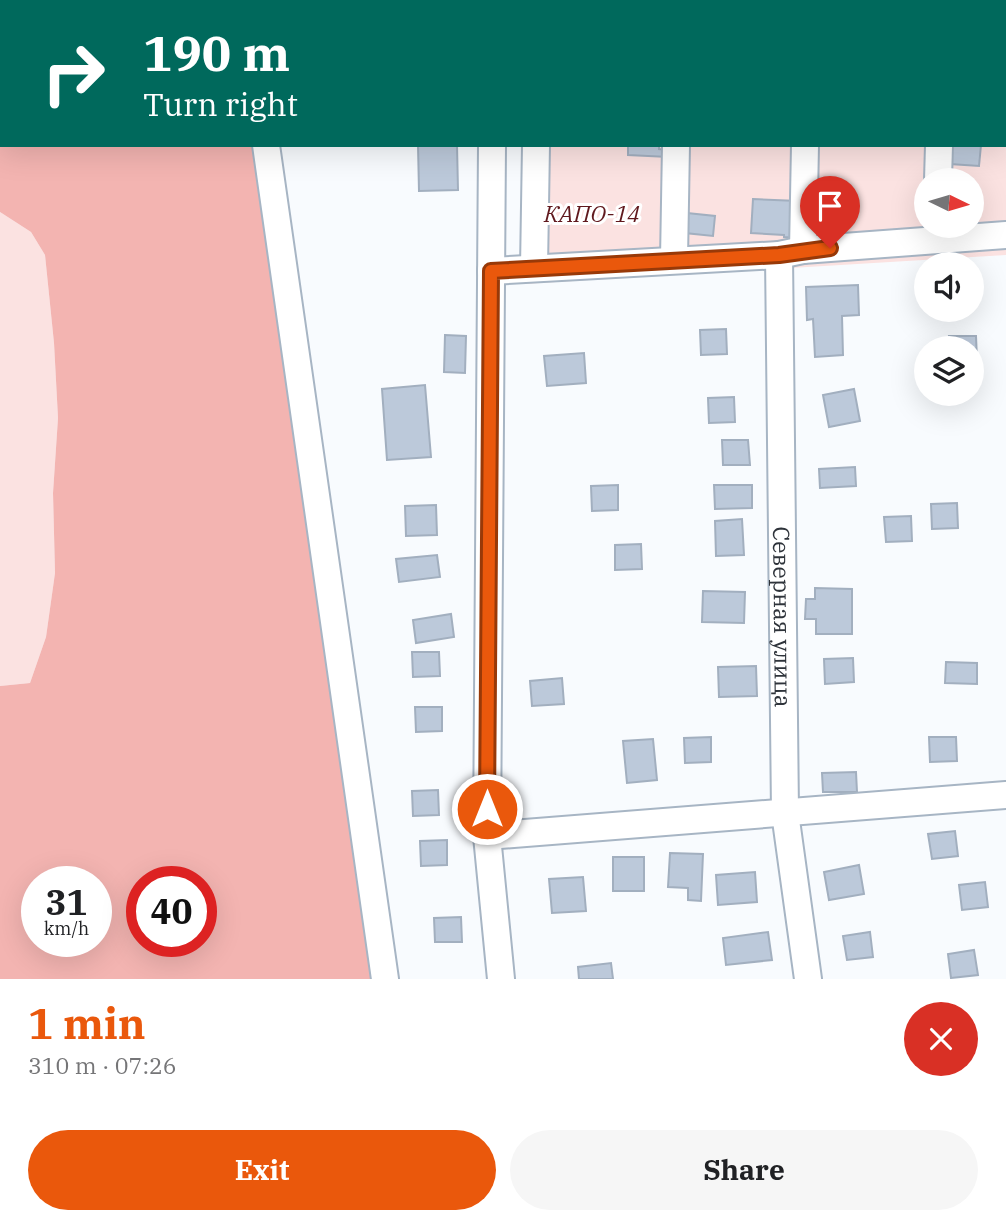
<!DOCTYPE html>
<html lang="en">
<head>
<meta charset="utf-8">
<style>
  :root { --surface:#fff; --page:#f6f6f6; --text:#202124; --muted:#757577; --accent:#ea580c }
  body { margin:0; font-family:"IBM Plex Serif",serif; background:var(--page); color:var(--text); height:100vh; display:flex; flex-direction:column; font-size:26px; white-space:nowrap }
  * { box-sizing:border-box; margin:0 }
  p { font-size:23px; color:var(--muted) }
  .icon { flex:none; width:38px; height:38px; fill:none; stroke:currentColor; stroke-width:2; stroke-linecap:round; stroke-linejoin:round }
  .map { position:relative; height:979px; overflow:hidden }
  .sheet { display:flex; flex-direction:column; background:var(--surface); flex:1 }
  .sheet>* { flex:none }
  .hud { position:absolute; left:0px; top:0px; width:1006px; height:147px; box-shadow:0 7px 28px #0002; background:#00695c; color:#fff; overflow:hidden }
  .needle { width:46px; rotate:95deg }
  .buttons { position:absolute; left:914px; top:168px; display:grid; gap:14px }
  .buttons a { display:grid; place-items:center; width:70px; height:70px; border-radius:50%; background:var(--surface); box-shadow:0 7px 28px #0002; font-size:35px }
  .speed { position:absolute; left:21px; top:866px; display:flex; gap:14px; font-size:35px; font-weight:700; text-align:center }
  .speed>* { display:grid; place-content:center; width:91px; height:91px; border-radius:50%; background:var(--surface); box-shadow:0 7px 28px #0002; line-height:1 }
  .speed small { font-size:18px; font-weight:400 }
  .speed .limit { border:10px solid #d22; background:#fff; color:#111 }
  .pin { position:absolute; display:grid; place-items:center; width:60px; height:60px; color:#fff; margin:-72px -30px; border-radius:50% 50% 50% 0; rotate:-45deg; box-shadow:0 0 7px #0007 }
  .pin .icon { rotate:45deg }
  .me { position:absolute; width:77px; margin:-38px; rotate:0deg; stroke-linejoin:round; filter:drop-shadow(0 0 5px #0008) }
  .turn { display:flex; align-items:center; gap:24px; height:147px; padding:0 28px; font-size:32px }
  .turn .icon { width:91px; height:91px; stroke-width:2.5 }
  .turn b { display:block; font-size:49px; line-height:60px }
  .round { display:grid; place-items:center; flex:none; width:74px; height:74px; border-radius:37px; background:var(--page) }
  .headline { display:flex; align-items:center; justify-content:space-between; height:119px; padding:0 28px }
  h1 { font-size:42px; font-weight:700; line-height:52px; color:var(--accent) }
  .primary-button { display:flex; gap:14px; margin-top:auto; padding:14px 28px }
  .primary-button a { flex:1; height:80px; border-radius:42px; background:var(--accent); color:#fff; font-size:28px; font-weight:700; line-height:80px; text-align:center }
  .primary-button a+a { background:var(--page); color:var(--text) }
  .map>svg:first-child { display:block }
</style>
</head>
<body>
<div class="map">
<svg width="1006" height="979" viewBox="0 0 1006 979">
  <rect width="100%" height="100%" fill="#f8fbfe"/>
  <path fill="#fbe2e1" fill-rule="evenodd" d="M 526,0 L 1006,0 L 1006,255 L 523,284 L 524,145 L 1004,145 L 1004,2 ZM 926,180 L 971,180 L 971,226 L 926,226 Z
    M 0,212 L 31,232 L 45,255 L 54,343 L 58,418 L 53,493 L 55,573 L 46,637 L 30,683 L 0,686 Z"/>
  <path fill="#f3b4b1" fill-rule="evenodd" d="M 0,0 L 231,0 L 232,2 L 2,2 L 2,145 L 253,145 L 376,979 L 0,979 L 0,686 L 30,683 L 46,637 L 55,573 L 53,493 L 58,418 L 54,343 L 45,255 L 31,232 L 0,212 ZM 37,882 L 96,882 L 96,942 L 37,942 ZM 142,882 L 201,882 L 201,942 L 142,942 Z"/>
  <path fill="#bcc9da" stroke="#a2afbf" stroke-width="2" d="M 418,145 L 457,145 L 458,190 L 419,191 Z
    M 628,145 L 659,145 L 659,149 L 668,150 L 668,157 L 628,155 Z
    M 951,145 L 981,145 L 979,166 L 950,164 Z
    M 753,199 L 798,201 L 796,238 L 784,237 L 784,235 L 751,233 Z
    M 687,213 L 715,216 L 713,236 L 685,233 Z
    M 858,285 L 859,315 L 842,316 L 843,355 L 815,357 L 813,319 L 807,320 L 806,287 Z
    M 726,329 L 727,354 L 701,355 L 700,330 Z
    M 445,335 L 466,336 L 465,373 L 444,372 Z
    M 949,336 L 976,336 L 977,360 L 971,361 L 971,348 L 950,348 Z
    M 584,353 L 586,383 L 547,386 L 544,356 Z
    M 425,385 L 431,457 L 387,460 L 382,389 Z
    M 854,389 L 860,421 L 829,427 L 823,395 Z
    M 734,397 L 735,422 L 709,423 L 708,398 Z
    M 722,440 L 748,440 L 750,465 L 723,465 Z
    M 855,467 L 856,486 L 820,488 L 819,469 Z
    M 618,485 L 618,510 L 592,511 L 591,486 Z
    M 714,485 L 752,485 L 752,508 L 715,509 Z
    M 957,503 L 958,528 L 932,529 L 931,504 Z
    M 436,505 L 437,535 L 406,536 L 405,506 Z
    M 911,516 L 912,541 L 886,542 L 884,517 Z
    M 742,519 L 744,555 L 716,556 L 715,521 Z
    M 641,544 L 642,569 L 615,570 L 615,545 Z
    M 437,555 L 440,577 L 399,582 L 396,559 Z
    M 815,588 L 852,589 L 852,634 L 816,634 L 816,619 L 805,619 L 806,599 L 815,599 Z
    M 703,591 L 745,592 L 744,623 L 702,622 Z
    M 451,614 L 454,637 L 416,643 L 413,620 Z
    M 412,652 L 439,652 L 440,676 L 413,677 Z
    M 853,658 L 854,682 L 825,684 L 824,659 Z
    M 946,662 L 977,663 L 977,684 L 945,683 Z
    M 756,666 L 757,696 L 719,697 L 718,667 Z
    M 562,678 L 564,704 L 532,706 L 530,681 Z
    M 415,707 L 442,707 L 442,731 L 416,732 Z
    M 711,737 L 711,762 L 685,763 L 684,738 Z
    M 929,737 L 956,737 L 957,761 L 930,762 Z
    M 653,739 L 657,780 L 627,783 L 623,741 Z
    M 856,772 L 857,792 L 823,792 L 822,773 Z
    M 438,790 L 439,815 L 413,816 L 412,791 Z
    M 955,831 L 958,856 L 932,859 L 928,834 Z
    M 447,840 L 447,865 L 421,866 L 420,841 Z
    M 670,853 L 703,854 L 701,901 L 688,900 L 688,888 L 668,887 Z
    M 613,857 L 644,857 L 644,891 L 613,891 Z
    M 859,865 L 864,894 L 829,900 L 824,872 Z
    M 755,872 L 757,902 L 718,905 L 716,875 Z
    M 583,877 L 586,911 L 552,913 L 549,879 Z
    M 985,882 L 988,907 L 962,910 L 959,885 Z
    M 461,917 L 462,942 L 435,942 L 434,918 Z
    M 768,932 L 772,960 L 726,965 L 723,938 Z
    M 870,932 L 873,957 L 847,960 L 843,936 Z
    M 974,950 L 978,975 L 951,978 L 948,954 Z
    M 611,963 L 613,979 L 579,979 L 578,967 Z"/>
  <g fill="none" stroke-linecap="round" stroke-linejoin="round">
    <defs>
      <g id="minor">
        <path d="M 245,0 L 246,2"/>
        <path d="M 493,2 L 493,0"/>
        <path d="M 539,2 L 539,0"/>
        <path d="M 677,2 L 677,0"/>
        <path d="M 807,2 L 807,0"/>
        <path d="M 941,2 L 941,0"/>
        <path d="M 266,145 L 385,979"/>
        <path d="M 492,145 L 487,836 L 501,979"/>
        <path d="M 938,180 L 939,145"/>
        <path d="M 803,250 L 805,145"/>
        <path id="s1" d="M 779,255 L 785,813 L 808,979"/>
        <path d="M 674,259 L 676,145"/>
        <path d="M 534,268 L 536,145"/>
        <path d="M 491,271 L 779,255 L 803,250 L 1006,235"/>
        <path d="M 487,836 L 1006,795"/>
      </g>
    </defs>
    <use href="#minor" stroke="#a7b5c4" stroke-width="30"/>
    <use href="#minor" stroke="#fff" stroke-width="26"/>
  </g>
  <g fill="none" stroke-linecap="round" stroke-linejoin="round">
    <defs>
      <path id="route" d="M 487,809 L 491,271 L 779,255 L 830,248"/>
    </defs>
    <use href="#route" stroke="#983908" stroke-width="18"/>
    <use href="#route" stroke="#ea580c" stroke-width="12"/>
  </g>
  <g text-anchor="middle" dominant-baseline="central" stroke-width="6" stroke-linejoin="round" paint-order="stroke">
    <g font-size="23" font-style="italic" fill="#60181d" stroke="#fff">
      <text x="592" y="213">КАПО-14</text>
    </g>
    <g font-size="23" fill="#2e333a" stroke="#fff">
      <text stroke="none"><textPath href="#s1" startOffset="362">Северная улица</textPath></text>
    </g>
  </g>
</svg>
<div class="buttons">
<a><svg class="needle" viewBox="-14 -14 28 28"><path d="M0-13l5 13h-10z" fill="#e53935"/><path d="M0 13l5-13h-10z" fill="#757577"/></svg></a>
<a><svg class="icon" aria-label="sound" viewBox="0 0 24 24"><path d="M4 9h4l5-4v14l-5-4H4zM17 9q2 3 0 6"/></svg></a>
<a><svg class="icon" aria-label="layers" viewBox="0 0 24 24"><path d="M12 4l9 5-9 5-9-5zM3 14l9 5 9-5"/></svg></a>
</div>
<div class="speed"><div>31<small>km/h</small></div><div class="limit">40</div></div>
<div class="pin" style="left:830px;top:248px;background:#d93025"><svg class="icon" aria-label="arrive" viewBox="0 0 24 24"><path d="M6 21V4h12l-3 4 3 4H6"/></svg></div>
<svg class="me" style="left:487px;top:809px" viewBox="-20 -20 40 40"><circle r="17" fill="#ea580c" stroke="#fff" stroke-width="3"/><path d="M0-11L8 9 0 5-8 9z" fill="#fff"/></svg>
<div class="hud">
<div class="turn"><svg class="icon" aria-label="right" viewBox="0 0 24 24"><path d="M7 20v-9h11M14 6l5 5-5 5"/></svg><div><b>190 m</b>Turn right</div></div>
</div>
</div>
<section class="sheet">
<div class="headline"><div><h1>1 min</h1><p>310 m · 07:26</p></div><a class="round" style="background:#d93025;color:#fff"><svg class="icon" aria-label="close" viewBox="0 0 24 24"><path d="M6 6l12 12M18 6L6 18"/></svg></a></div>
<div class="primary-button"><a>Exit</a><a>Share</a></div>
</section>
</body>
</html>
